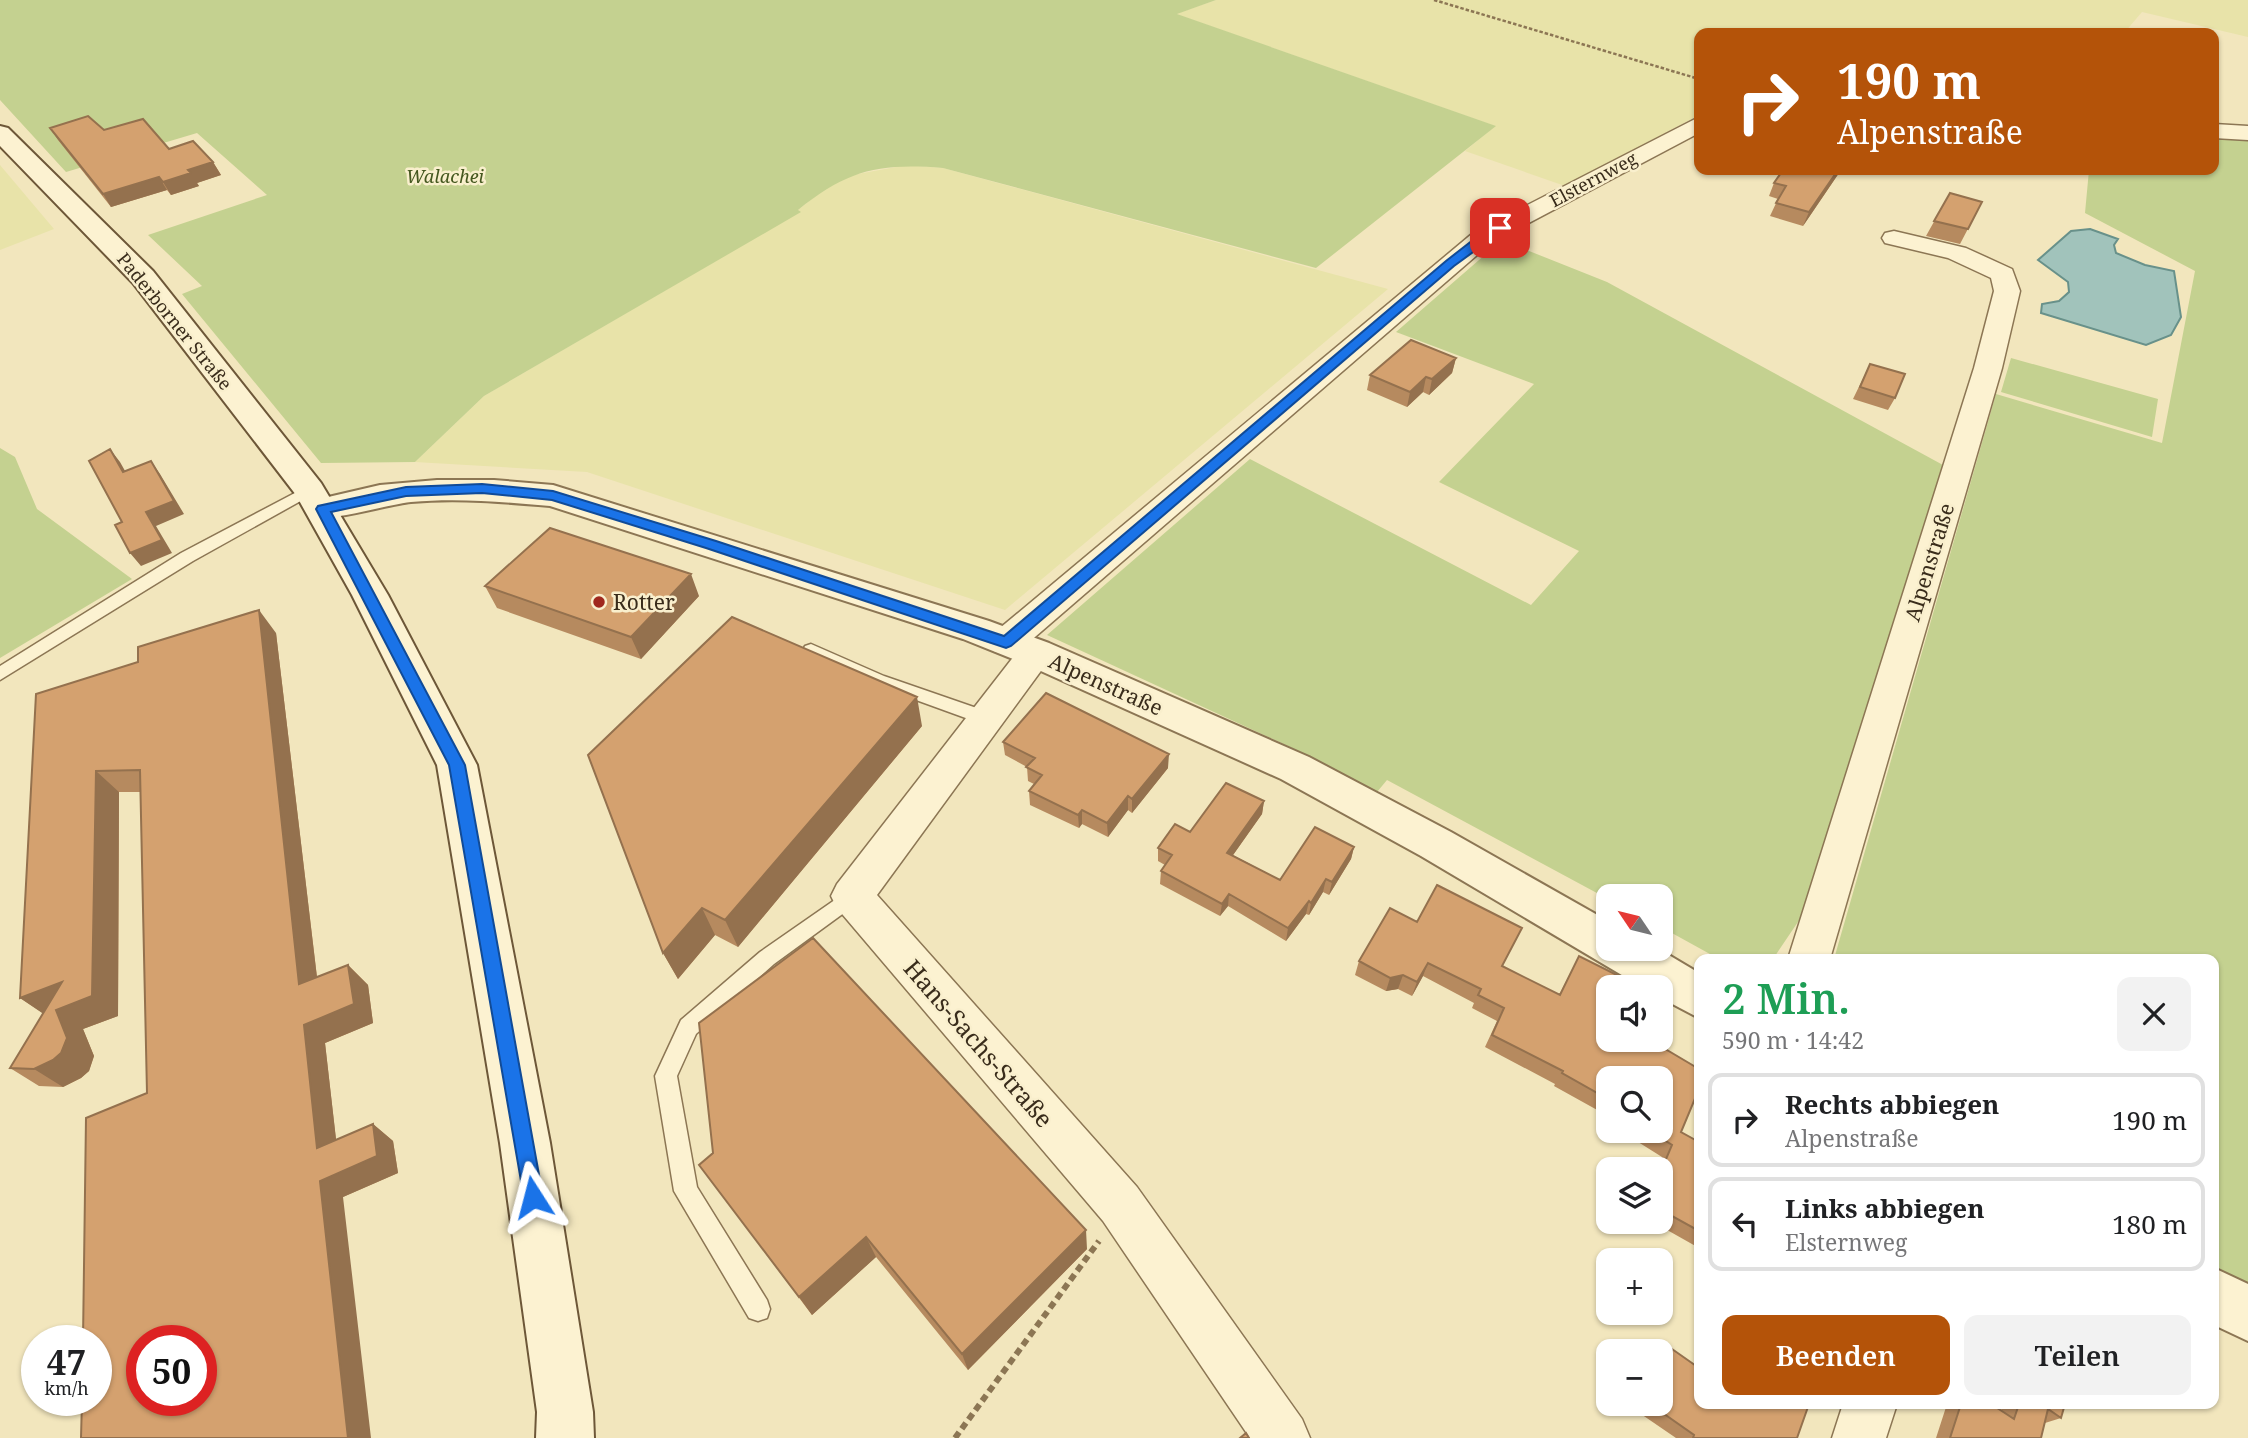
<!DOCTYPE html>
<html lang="de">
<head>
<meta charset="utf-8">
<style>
  :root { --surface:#fff; --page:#f2f2f2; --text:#202124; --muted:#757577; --line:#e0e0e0; --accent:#b45309 }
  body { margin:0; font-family:"Noto Serif",serif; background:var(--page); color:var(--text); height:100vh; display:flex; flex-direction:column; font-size:26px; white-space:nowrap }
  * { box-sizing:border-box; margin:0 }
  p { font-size:23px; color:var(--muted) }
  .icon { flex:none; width:38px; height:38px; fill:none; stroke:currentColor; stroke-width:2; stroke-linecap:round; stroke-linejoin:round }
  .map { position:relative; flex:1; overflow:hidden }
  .sheet { position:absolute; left:1694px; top:954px; width:525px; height:455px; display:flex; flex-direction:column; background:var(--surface); border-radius:14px; box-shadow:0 2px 5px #0004 }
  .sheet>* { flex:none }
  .banner { position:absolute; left:1694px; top:28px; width:525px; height:147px; border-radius:14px; box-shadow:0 2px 5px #0004; background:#b45309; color:#fff; overflow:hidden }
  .needle { width:46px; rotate:305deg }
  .buttons { position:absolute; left:1596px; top:884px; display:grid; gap:14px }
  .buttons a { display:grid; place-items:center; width:77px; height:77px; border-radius:14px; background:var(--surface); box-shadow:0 2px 5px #0004; font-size:35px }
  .speed { position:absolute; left:21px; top:1325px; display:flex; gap:14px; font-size:35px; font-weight:700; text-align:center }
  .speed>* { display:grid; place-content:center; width:91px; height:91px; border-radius:50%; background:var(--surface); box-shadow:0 2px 5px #0004; line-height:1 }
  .speed small { font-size:18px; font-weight:400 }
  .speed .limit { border:10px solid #d22; background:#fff; color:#111 }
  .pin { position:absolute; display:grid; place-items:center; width:60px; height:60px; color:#fff; margin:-30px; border-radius:14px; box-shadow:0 4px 10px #0006 }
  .me { position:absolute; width:77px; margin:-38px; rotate:351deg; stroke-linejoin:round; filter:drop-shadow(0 0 5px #0008) }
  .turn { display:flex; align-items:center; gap:24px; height:147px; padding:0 28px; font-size:32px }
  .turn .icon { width:91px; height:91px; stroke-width:2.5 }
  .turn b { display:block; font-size:49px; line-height:60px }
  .round { display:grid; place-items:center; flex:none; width:74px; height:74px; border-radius:14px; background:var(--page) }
  .head { display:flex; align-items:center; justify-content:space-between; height:119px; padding:0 28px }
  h1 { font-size:42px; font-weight:600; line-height:52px; color:#1e9e55 }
  .button { display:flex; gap:14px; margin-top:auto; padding:14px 28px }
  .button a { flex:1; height:80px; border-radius:14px; background:var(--accent); color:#fff; font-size:28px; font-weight:600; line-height:80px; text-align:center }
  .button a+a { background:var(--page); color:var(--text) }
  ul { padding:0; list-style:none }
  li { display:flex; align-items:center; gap:21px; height:94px; margin:0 14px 10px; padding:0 14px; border:4px solid var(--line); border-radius:14px }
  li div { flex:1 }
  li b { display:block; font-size:26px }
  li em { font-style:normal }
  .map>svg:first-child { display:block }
</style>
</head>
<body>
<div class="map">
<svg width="2248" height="1438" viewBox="0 0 2248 1438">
  <rect width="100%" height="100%" fill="#f2e6bd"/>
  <path fill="#e8e3a9" d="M 1216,0 L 2248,0 L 2248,37 L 2142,12 L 2124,33 L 1699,33 L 1699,115 L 1565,186 L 1465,151 L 1495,126 L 1176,14 Z
    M 0,165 L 54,229 L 0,250 Z
    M 907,165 L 943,168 L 1388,289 L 1005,610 L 587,472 L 415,462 L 484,396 L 784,221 L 827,187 L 852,175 Z"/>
  <path fill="#c4d190" d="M 0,0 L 1216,0 L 1177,14 L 1496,126 L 1316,268 L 943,168 C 878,163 848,170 798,210 L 801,212 L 484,396 L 415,462 L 321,463 L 182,294 L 202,286 L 148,235 L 267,195 L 197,133 L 66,172 L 0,100 Z
    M 2214,133 L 2248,136 L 2248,1287 L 2214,1268 L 2214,959 L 1834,959 L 1996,394 L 2162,443 L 2195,271 L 2085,213 L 2089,170 L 2214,170 Z
    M 1504,241 L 1607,282 L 1943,465 L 1804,913 L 1773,959 L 1719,959 L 1661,927 L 1661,896 L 1608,896 L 1608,899 L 1387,780 L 1377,792 L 1305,754 L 1047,635 L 1250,459 L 1531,605 L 1579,551 L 1439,482 L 1534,384 L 1396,332 L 1494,247 Z
    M 2011,358 L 2158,399 L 2152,437 L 2001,392 Z
    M 0,448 L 15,457 L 37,509 L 132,579 L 0,658 Z"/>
  <path fill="#a1c3bb" stroke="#68918a" stroke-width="2" d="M 2090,229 L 2118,239 L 2114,245 L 2116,253 L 2145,265 L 2174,271 L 2181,317 L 2171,335 L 2146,345 L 2041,313 L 2042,304 L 2059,301 L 2069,292 L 2068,282 L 2038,260 L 2071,231 Z"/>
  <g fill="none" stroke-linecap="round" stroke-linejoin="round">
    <defs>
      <path id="service" d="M 310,485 L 317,490 L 315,493 L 193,561 L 0,680 L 0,666 L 181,553 Z
        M 811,644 L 884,676 L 991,713 L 994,718 L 991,723 L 985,725 L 872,684 L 805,654 L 803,650 L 805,646 Z
        M 852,888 L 859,890 L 862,896 L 859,902 L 774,964 L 696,1034 L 677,1076 L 697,1187 L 767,1300 L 770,1309 L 767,1318 L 758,1321 L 749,1318 L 674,1191 L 655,1076 L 681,1020 L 760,952 Z"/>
      <path id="minor" d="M 1699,117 L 1699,133 L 1491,243 L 1028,643 L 1036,640 L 1048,644 L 1054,653 L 877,895 L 1137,1187 L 1302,1419 L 1310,1438 L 1250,1438 L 1103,1221 L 837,908 L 831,896 L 837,884 L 1018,651 L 1006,655 L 994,651 L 989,642 L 994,633 L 1473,233 Z
        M 2214,124 L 2248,126 L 2248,140 L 2214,138 Z
        M 1894,231 L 1966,248 L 2012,269 L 2020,291 L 2002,368 L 1830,959 L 1788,959 L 1974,368 L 1994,291 L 1991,278 L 1948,258 L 1885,243 L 1882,238 L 1885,233 Z
        M 1843,1404 L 1897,1404 L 1886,1438 L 1832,1438 Z"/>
      <path id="tertiary" d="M 437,480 L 494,480 L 553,485 L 989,621 L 1049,643 L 1309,757 L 1451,832 L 1608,921 L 1608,948 L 1657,948 L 1699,973 L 1699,1018 L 1661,998 L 1661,987 L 1642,987 L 1421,856 L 1281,779 L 1023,663 L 963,639 L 550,506 C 504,502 458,498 411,502 C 385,505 331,522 311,517 L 306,509 L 311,501 L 380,485 Z
        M 2214,1268 L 2248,1284 L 2248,1341 L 2214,1325 Z"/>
      <path id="secondary" d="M 0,126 L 8,128 L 153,271 L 321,483 L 388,595 L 477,765 L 550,1143 L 593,1412 L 594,1438 L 536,1438 L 537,1412 L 500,1143 L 437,765 L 352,595 L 296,495 L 133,283 L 0,146 Z"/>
    </defs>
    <use href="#service" stroke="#8c7654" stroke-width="3"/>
    <use href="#minor" stroke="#8c7654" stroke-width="3"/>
    <use href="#tertiary" stroke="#8c7654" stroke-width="4"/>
    <use href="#secondary" stroke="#6d5738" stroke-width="4"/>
    <path stroke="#8c7654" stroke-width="2.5" stroke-dasharray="3.5 2" stroke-linecap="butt" d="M 1434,0 L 1699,79"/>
    <path stroke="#8c7654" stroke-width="6" stroke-dasharray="7 4.5" stroke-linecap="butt" d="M 955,1438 L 1099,1241"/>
    <use href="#service" fill="#fcf2d1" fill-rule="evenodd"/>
    <use href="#minor" fill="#fcf2d1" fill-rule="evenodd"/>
    <use href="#tertiary" fill="#fcf2d1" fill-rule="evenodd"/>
    <use href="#secondary" fill="#fcf2d1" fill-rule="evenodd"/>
  </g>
  <path fill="#b68a5f" d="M 50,128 L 104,130 L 213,162 L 221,175 L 197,183 L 199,186 L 171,195 L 167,190 L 111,207 L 58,140 Z
    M 1838,170 L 1841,170 L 1803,226 L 1770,216 L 1778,199 L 1769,196 L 1774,183 Z
    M 1950,193 L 1982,202 L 1960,244 L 1926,236 Z
    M 1456,358 L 1452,373 L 1429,395 L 1423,392 L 1407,407 L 1367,390 L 1370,375 Z
    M 1870,364 L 1895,398 L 1888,410 L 1853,399 Z
    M 485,586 L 699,596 L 641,659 L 497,608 Z
    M 276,633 L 317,977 L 348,965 L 368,985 L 373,1023 L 325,1043 L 336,1140 L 373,1124 L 393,1141 L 398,1173 L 343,1197 L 141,792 L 119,792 L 118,1016 L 83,1029 L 94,1056 L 89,1071 L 81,1078 L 63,1087 L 39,1086 L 10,1068 L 43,1013 L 20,998 L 36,694 Z
    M 922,726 L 738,947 L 715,935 L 678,979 L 663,953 L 588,755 Z
    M 1003,742 L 1168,768 L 1132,813 L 1128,810 L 1108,837 L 1082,824 L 1079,828 L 1030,805 L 1029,791 L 1034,784 L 1028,781 L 1027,767 L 1005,755 Z
    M 1264,801 L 1262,814 L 1233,855 L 1280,880 L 1354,847 L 1351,859 L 1329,895 L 1323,892 L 1309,915 L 1306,914 L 1286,941 L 1228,906 L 1220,916 L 1160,884 L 1161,871 L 1165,865 L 1158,861 L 1158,848 L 1190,832 Z
    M 1417,922 L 1559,995 L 1579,956 L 1608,987 L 1608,1040 L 1681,1132 L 1698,1178 L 1699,1179 L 1699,1248 L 1653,1222 L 1661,1222 L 1661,1169 L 1656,1169 L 1662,1157 L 1619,1130 L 1661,1130 L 1608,1078 L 1608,1116 L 1554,1086 L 1555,1084 L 1485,1047 L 1497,1021 L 1472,1008 L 1474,1003 L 1423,976 L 1412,996 L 1398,989 L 1386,991 L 1355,975 L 1359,961 Z
    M 699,1165 L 1087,1249 L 968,1370 L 876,1257 L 812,1315 Z
    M 1672,1349 L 1797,1438 L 1676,1438 L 1638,1412 L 1642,1404 L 1661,1404 L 1661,1358 Z
    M 1947,1404 L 1991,1404 L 2001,1410 L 2004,1404 L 2065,1404 L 2061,1418 L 2045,1423 L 2041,1438 L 1936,1438 Z"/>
  <path fill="#94714e" d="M 213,162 L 221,175 L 197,183 L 199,186 L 171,195 L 163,182 L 188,170 Z
    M 1838,170 L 1841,170 L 1803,226 L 1809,212 Z
    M 159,177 L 167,190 L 111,207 L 103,194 Z
    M 1456,358 L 1452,373 L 1429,395 L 1432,379 Z
    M 1426,377 L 1423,392 L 1407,407 L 1410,392 Z
    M 110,449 L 120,462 L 133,485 L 123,472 Z
    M 151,461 L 160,474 L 184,514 L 156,526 L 172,553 L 141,566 L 130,553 L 146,512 Z
    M 691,574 L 699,596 L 641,659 L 631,637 Z
    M 259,610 L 276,633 L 320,1003 L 299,984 Z
    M 917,697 L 922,726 L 738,947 L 725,920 Z
    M 1169,754 L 1168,768 L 1132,813 L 1132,799 Z
    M 96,771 L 119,792 L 118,1016 L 83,1029 L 94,1056 L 89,1071 L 81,1078 L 63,1087 L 34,1069 L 48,1017 L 20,998 L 62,982 Z
    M 1128,796 L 1128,810 L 1108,837 L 1107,823 Z
    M 1264,801 L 1262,814 L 1226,865 L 1227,853 Z
    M 1082,810 L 1082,824 L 1079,828 L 1078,815 Z
    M 1354,847 L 1351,859 L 1329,895 L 1332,882 Z
    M 1326,879 L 1323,892 L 1309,915 L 1311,903 Z
    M 1229,894 L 1228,906 L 1220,916 L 1222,904 Z
    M 1309,901 L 1306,914 L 1286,941 L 1288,928 Z
    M 702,908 L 715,935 L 678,979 L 663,953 Z
    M 1428,963 L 1423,976 L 1412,996 L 1417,982 Z
    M 348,965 L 368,985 L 373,1023 L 325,1043 L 339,1165 L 317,1148 L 304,1025 Z
    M 1403,975 L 1398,989 L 1386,991 L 1390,978 Z
    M 373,1124 L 393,1141 L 398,1173 L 343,1197 L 371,1438 L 348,1438 L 320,1181 Z
    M 1086,1230 L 1087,1249 L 968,1370 L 962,1354 Z
    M 866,1237 L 876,1257 L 812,1315 L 799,1297 Z"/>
  <path fill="#d4a16f" stroke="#94714e" stroke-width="2" fill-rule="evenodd" d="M 88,116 L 104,130 L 143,119 L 169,149 L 193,141 L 213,162 L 188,170 L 191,173 L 163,182 L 159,177 L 103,194 L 50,128 Z
    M 1783,170 L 1838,170 L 1809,212 L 1776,203 L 1786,186 L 1774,183 Z
    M 1950,193 L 1982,202 L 1968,229 L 1934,221 Z
    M 1411,340 L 1456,358 L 1432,379 L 1426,377 L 1410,392 L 1370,375 Z
    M 1870,364 L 1905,374 L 1895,398 L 1860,387 Z
    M 110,449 L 123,472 L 151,461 L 174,501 L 146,512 L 162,540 L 130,553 L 115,525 L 122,522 L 89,461 Z
    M 550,528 L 691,574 L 631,637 L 485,586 Z
    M 259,610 L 299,984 L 348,965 L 354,1004 L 304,1025 L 317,1148 L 373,1124 L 377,1156 L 320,1181 L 348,1438 L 81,1438 L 82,1400 L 96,1400 L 96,1340 L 83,1340 L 86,1118 L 147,1093 L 140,770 L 96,771 L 92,996 L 56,1010 L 67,1038 L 61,1053 L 53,1060 L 34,1069 L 10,1068 L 62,982 L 20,998 L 36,694 L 138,662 L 138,647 ZM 142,1340 L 201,1340 L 201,1400 L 142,1400 Z
    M 732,617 L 917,697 L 725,920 L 702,908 L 663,953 L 588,755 Z
    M 1046,693 L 1169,754 L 1132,799 L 1128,796 L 1107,823 L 1082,810 L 1078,815 L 1029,791 L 1042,775 L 1026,767 L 1035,758 L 1003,742 Z
    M 1226,783 L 1264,801 L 1227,853 L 1280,880 L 1315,827 L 1354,847 L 1332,882 L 1326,879 L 1311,903 L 1309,901 L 1288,928 L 1229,894 L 1222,904 L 1161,871 L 1172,855 L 1158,848 L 1175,824 L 1190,832 Z
    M 1437,885 L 1522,928 L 1502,966 L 1560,995 L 1579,956 L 1625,979 L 1621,987 L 1608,987 L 1608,1040 L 1650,1040 L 1699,1069 L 1699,1089 L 1681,1132 L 1699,1142 L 1699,1175 L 1698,1178 L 1699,1179 L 1699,1231 L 1661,1210 L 1661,1171 L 1672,1145 L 1648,1130 L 1661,1130 L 1661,1078 L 1608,1078 L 1608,1099 L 1562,1073 L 1563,1071 L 1492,1035 L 1504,1008 L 1478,995 L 1481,989 L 1428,963 L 1417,982 L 1403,975 L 1390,978 L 1359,961 L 1390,908 L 1417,922 Z
    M 813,938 L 1086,1230 L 962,1354 L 866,1237 L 799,1297 L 699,1165 L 713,1153 L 699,1023 Z
    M 1672,1349 L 1699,1368 L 1699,1404 L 1809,1404 L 1797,1438 L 1693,1438 L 1694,1435 L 1650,1404 L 1661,1404 L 1661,1377 Z
    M 1961,1404 L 1991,1404 L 2014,1419 L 2019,1404 L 2065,1404 L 2061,1418 L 2048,1409 L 2041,1438 L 1950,1438 Z
    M 1246,1433 L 1249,1438 L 1240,1438 Z"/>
  <path fill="#1a73e8" stroke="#114b97" stroke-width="2" d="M 1497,226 L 1506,228 L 1454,266 L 1011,646 L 1006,648 L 706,548 L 552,500 L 482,493 L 406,496 L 331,512 L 465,765 L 543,1197 L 540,1204 L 533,1208 L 525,1204 L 449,765 L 316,509 L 318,506 L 406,487 L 482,484 L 553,491 L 716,541 L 1004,636 L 1446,261 L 1478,236 Z"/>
  <circle fill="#a0281e" stroke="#f9efcd" stroke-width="2.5" cx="599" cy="602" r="7"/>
  <g text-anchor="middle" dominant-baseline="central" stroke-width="5" stroke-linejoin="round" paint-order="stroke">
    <g font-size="18" font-style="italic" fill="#45581f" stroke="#f9efcd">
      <text x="445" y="176">Walachei</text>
    </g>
    <g font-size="18" fill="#392c1b" stroke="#f9efcd">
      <text transform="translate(1593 179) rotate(-28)">Elsternweg</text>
      <text transform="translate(175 321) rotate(51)">Paderborner Straße</text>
    </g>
    <g font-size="21" fill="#392c1b" stroke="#f9efcd">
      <text transform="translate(1929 562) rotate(-73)">Alpenstraße</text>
      <text transform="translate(1106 684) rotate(24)">Alpenstraße</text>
    </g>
    <g font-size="21" fill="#392c1b" stroke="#f9efcd" text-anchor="start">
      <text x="613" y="602">Rotter</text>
    </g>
    <g font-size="24" fill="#392c1b" stroke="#f9efcd">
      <text transform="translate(979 1043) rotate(49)">Hans-Sachs-Straße</text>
    </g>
  </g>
</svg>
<div class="buttons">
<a><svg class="needle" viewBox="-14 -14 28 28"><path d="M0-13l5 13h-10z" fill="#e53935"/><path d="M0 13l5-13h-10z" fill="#757577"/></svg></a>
<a><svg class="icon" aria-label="sound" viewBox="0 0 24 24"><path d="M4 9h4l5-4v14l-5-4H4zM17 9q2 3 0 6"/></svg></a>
<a><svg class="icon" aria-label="search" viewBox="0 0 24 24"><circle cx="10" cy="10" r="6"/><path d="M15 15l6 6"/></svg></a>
<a><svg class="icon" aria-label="layers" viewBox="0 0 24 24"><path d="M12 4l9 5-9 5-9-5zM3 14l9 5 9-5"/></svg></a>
<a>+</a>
<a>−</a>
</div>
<div class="speed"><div>47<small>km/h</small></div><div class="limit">50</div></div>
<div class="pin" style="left:1500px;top:228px;background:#d93025"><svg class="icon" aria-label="arrive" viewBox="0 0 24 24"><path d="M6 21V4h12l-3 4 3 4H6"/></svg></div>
<svg class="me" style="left:533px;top:1197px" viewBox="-20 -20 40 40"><path d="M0-17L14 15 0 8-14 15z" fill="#1a73e8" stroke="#fff" stroke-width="4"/></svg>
<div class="banner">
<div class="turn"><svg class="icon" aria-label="right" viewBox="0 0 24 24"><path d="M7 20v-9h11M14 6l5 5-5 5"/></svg><div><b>190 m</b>Alpenstraße</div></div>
</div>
<section class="sheet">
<div class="head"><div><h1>2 Min.</h1><p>590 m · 14:42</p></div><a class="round"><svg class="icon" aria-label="close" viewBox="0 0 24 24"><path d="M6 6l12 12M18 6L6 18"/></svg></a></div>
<ul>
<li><svg class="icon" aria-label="right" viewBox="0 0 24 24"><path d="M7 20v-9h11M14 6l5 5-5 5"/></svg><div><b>Rechts abbiegen</b><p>Alpenstraße</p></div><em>190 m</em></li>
<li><svg class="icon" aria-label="left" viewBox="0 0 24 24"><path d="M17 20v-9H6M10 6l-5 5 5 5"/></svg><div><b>Links abbiegen</b><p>Elsternweg</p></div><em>180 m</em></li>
</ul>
<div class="button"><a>Beenden</a><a>Teilen</a></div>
</section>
</div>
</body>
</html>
